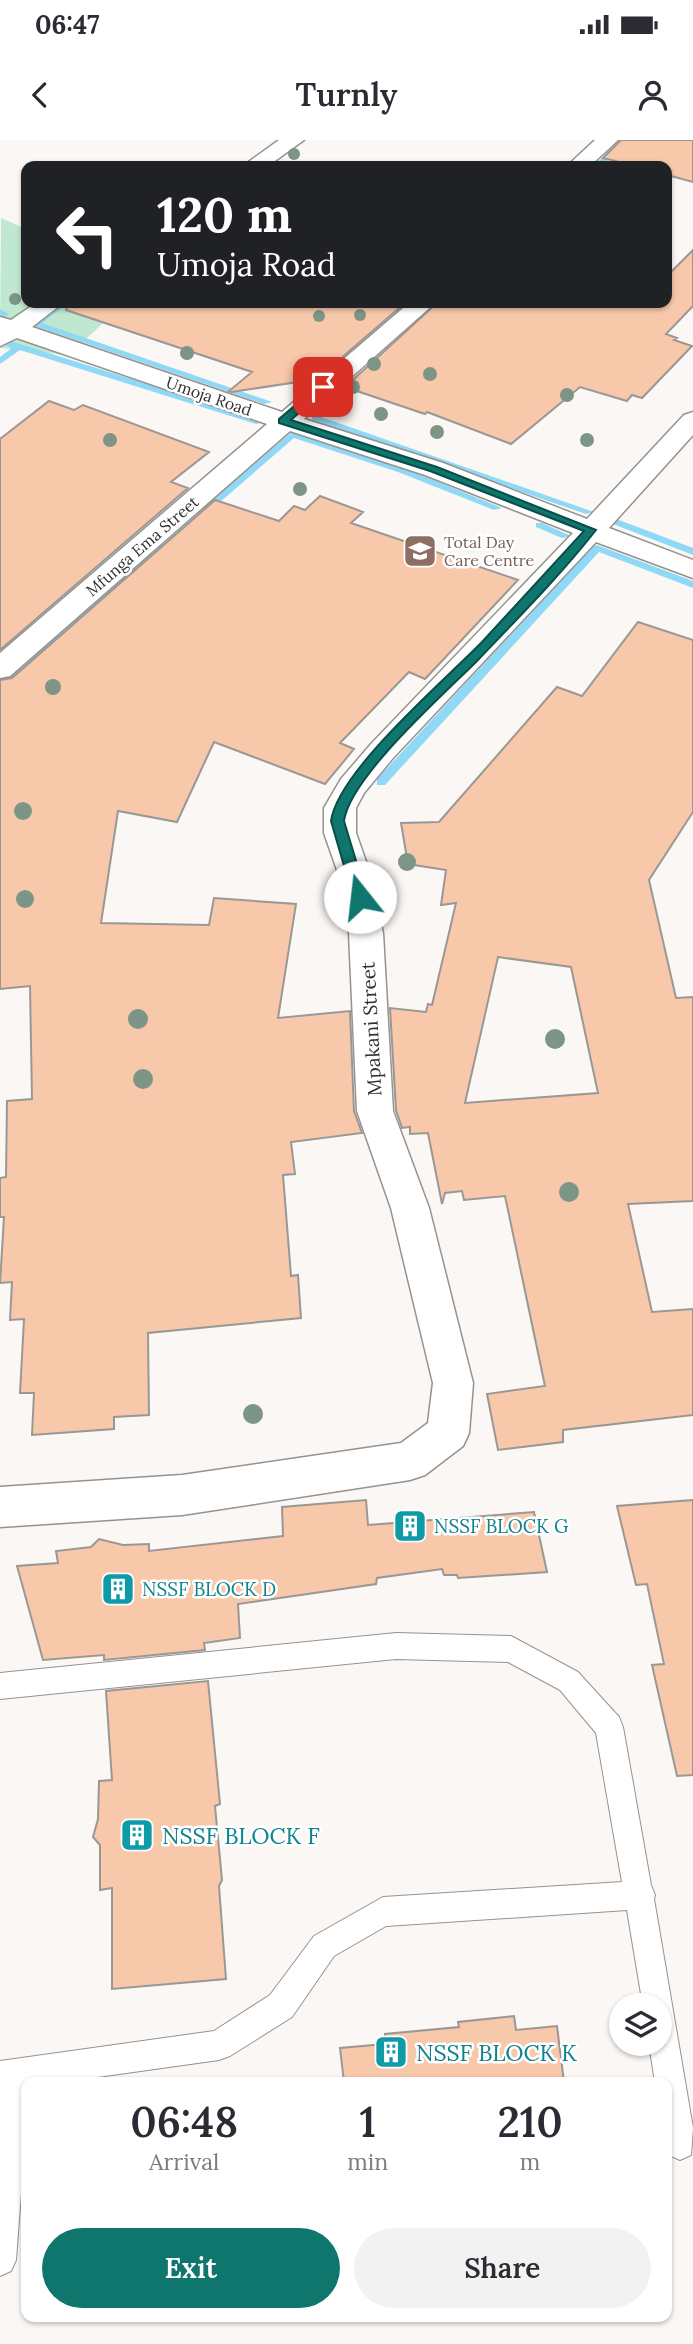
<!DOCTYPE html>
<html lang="en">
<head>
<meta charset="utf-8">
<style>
  :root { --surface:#fff; --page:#f2f2f3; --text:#2b2b33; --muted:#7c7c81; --accent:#0f766e }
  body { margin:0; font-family:Lora,serif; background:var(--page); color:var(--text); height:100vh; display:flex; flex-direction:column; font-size:26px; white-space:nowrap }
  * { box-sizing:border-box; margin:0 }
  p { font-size:23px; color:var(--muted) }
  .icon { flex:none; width:38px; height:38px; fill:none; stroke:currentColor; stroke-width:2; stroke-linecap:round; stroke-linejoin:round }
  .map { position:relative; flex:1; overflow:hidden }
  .drawer { position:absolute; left:21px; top:1937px; width:651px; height:245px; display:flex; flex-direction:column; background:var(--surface); border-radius:14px; box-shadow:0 2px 5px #0004 }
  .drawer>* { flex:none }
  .hud { position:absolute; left:21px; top:21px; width:651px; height:147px; border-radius:14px; box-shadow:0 2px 5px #0004; background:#202124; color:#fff; overflow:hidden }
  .fabs { position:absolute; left:609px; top:1853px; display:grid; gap:14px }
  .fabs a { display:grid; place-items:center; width:63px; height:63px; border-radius:50%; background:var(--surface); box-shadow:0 2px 5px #0004; font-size:35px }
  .pin { position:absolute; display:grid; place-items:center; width:60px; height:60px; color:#fff; margin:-30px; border-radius:14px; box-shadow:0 4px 10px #0006 }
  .me { position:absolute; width:77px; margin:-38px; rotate:344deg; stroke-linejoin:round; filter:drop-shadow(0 0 5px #0008) }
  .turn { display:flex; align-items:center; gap:24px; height:147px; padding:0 21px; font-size:32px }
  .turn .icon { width:91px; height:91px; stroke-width:2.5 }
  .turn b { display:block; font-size:49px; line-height:60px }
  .eta { display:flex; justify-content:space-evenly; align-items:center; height:119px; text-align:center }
  .eta b { font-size:42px; font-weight:600; line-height:49px }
  .cta { display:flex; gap:14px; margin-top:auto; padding:14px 21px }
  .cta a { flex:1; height:80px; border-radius:42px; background:var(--accent); color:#fff; font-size:28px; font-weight:600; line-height:80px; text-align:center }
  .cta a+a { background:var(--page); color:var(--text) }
  .status { display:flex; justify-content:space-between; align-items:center; height:49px; padding:0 35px; background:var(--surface); direction:ltr }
  .status svg { height:19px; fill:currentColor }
  header { display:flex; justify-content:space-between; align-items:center; height:91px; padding:0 21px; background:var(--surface); font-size:32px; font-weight:600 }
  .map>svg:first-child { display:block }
</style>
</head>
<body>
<div class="status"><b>06:47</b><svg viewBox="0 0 49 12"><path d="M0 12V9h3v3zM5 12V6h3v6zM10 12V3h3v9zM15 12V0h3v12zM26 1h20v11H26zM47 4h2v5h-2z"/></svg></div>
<header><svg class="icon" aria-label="back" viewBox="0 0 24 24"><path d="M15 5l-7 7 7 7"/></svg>Turnly<svg class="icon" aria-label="person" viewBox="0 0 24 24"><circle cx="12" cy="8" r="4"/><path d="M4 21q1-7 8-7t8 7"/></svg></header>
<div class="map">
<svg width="693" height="2204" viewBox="0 0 693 2204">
  <rect width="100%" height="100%" fill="#faf7f4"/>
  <path fill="#c0e7cf" d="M 1,78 L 26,89 L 26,163 L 111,163 L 119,168 L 69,215 L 0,208 Z"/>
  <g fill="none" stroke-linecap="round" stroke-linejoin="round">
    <path fill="#8fd9f6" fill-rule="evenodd" d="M 622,0 L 631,0 L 601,26 L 593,26 Z
      M 60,163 L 69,163 L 42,183 L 272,262 L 264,264 L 32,185 L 32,181 Z
      M 0,169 L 9,174 L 5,177 L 0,175 Z
      M 7,200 L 262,280 L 264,282 L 256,284 L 20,210 L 0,224 L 0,217 L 12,208 L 4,205 L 4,201 Z
      M 358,235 L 366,237 L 321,277 L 594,372 L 586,374 L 312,280 L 312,276 Z
      M 293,291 L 404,328 L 502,368 L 494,370 L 398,332 L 294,298 L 205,375 L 199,375 L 199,371 Z
      M 613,380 L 619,380 L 693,408 L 693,415 L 613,384 Z
      M 536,383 L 542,383 L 571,396 L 562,398 L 536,387 Z
      M 163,404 L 167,405 L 167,409 L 0,555 L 0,544 L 12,532 L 135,425 Z
      M 597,405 L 693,441 L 693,448 L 599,412 L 385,645 L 377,645 L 377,639 L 593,406 Z"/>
  </g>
  <path fill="#f7c8aa" stroke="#9b9795" stroke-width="2" fill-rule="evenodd" d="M 621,0 L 693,0 L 693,42 L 667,35 L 667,26 L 635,26 L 603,18 Z
    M 693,110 L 693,166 L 666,194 L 677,198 L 674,200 L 692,206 L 642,258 L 632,255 L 627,261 L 580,247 L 511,304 L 427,272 L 425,274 L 345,247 L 437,163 L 667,163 L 667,136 Z
    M 68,163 L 405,163 L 317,239 L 232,252 L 229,251 L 252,232 L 66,170 Z
    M 49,261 L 74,270 L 83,265 L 209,312 L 171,342 L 188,348 L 0,510 L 0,299 Z
    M 320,356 L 363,372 L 351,383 L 518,440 L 425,539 L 409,532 L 340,603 L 354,609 L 325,644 L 214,602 L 177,682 L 118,671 L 101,783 L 209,785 L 214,758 L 296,764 L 278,878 L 350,871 L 354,971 L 362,993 L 291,1002 L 295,1034 L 283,1035 L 291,1136 L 298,1135 L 301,1178 L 148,1193 L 149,1275 L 114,1277 L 114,1289 L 32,1295 L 34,1253 L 20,1253 L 24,1179 L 10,1180 L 12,1142 L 0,1143 L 4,1077 L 0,1077 L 0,1038 L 6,1037 L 7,961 L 32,959 L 30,846 L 0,849 L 0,540 L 12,538 L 215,360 L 279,381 L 294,366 L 305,370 Z
    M 638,482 L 693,500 L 693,672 L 649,740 L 676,858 L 693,857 L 693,1061 L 628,1064 L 652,1172 L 693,1169 L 693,1275 L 563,1290 L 563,1302 L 498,1310 L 487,1254 L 545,1246 L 505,1056 L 464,1060 L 462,1051 L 445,1053 L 442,1064 L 428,993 L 410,994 L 410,987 L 402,988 L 396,970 L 390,868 L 426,872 L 428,864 L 432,865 L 456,763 L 441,765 L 446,730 L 408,724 L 401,683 L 439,682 L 557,547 L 582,556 ZM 498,817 L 571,827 L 598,953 L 465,963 Z
    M 366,1360 L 368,1385 L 534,1372 L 547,1432 L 458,1438 L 457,1435 L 444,1435 L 442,1429 L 377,1438 L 376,1444 L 238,1464 L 240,1498 L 204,1503 L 205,1510 L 104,1520 L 104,1515 L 43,1520 L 17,1426 L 58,1423 L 56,1411 L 91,1407 L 99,1399 L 123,1405 L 149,1404 L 149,1411 L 283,1396 L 282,1367 Z
    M 693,1360 L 693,1635 L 677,1636 L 652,1525 L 664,1524 L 647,1444 L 636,1445 L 617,1366 Z
    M 208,1541 L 220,1664 L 215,1666 L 222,1740 L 219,1746 L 226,1839 L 112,1849 L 112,1748 L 100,1750 L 100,1705 L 93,1697 L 98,1679 L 99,1641 L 112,1640 L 106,1551 Z
    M 514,1876 L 516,1890 L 557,1886 L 564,1942 L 344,1942 L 340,1908 L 385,1904 L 385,1894 L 459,1887 L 458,1882 Z"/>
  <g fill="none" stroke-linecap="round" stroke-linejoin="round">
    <defs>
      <path id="lane" d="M 396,1493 L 511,1496 L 578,1532 L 619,1577 L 623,1587 L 651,1745 L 655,1755 L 654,1759 L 693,1988 L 691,2015 L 680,2020 L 669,2015 L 667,2010 L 667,1942 L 655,1942 L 649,1904 L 660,1904 L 660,1866 L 643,1866 L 627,1770 L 386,1786 L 334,1816 L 292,1877 L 230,1916 L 219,1920 L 62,1942 L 26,1942 L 26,1987 L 16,2120 L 11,2131 L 0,2136 L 0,1921 L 214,1891 L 270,1855 L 314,1796 L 383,1757 L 622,1742 L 596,1593 L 560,1550 L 508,1522 L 396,1519 L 0,1559 L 0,1533 Z"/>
      <path id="street" d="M 279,0 L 304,0 L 268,26 L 243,26 Z
        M 595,0 L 618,0 L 590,26 L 567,26 Z
        M 36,163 L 63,163 L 32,187 L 282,272 L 409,163 L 435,163 L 304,279 L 443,323 L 587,379 L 684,275 L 693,272 L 693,295 L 609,388 L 693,420 L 693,438 L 596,402 L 393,618 L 364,653 L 356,668 L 356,693 L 369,730 L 383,793 L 393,971 L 429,1068 L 473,1243 L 469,1293 L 463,1306 L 425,1335 L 410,1340 L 182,1375 L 0,1387 L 0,1347 L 182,1335 L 401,1303 L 428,1283 L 433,1243 L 391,1068 L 357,971 L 349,793 L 337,730 L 324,693 L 324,668 L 341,639 L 371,604 L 573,393 L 425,335 L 290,291 L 10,536 L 0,538 L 0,513 L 267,284 L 17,198 L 0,206 L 0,177 L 11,180 Z"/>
    </defs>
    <use href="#lane" stroke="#959290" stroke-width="2"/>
    <use href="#street" stroke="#959290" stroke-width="3"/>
    <use href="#lane" fill="#fff" fill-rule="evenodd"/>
    <use href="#street" fill="#fff" fill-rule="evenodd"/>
  </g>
  <g fill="#7c9587">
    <circle cx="294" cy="14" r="6"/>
    <circle cx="15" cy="159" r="6"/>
    <circle cx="360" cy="175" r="6"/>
    <circle cx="319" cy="176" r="6"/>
    <circle cx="187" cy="213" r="7"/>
    <circle cx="374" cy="224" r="7"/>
    <circle cx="430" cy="234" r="7"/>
    <circle cx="353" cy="247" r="7"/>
    <circle cx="567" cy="255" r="7"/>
    <circle cx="381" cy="274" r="7"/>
    <circle cx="437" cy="292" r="7"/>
    <circle cx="110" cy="300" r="7"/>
    <circle cx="587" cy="300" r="7"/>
    <circle cx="300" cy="349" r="7"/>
    <circle cx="53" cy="547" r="8"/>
    <circle cx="23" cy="671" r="9"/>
    <circle cx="407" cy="722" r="9"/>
    <circle cx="25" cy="759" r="9"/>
    <circle cx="138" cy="879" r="10"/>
    <circle cx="555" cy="899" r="10"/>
    <circle cx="143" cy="939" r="10"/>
    <circle cx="569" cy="1052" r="10"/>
    <circle cx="253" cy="1274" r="10"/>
  </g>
  <path fill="#0f766e" stroke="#0a4d48" stroke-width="2" d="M 319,245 L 328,247 L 291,280 L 437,327 L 596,390 C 560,436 517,479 477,521 C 443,555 350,637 344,681 L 367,757 L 360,762 L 353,757 L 331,681 C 338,631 444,541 482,502 C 516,465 550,428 584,391 L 430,331 L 279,283 L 279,279 Z"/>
  <defs>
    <symbol id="school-square" viewBox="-11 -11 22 22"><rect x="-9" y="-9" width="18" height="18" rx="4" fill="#8d6e63" stroke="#fff"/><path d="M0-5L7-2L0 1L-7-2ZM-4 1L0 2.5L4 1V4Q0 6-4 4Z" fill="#fff"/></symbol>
    <symbol id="building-square" viewBox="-11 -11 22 22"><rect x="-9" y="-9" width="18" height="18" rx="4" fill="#0f9aa8" stroke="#fff"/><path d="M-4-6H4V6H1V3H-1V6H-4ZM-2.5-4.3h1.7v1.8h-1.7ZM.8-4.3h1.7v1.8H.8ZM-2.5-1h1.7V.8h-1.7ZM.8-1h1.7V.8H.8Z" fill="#fff"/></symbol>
  </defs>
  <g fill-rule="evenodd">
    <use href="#school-square" x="401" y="392" width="38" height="38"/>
    <use href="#building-square" x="391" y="1367" width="38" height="38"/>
    <use href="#building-square" x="99" y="1430" width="38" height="38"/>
    <use href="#building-square" x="118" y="1676" width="38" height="38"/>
    <use href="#building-square" x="372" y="1893" width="38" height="38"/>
  </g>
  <g text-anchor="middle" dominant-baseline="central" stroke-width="5" stroke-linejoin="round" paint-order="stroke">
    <g font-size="16" fill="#323130" stroke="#fff">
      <text transform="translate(209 256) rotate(19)">Umoja Road</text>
      <text transform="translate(142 406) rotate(-41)">Mfunga Ema Street</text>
    </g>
    <g font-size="16" fill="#785e54" stroke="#fff" text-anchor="start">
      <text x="444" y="402">Total Day<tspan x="444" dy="18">Care Centre</tspan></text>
    </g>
    <g font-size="19" fill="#323130" stroke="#fff">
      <text transform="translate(371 889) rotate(-93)">Mpakani Street</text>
    </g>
    <g font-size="19" fill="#0d838f" stroke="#fff" text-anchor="start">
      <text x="434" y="1386">NSSF BLOCK G</text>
      <text x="142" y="1449">NSSF BLOCK D</text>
    </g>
    <g font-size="23" fill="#0d838f" stroke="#fff" text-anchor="start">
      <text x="162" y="1695">NSSF BLOCK F</text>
      <text x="416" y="1912">NSSF BLOCK K</text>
    </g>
  </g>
</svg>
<div class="fabs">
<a><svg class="icon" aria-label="layers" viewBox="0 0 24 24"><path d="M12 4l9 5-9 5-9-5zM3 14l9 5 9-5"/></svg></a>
</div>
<div class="pin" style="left:323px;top:247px;background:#d93025"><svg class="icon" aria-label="arrive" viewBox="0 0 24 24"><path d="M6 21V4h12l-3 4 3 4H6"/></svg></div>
<svg class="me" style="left:360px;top:757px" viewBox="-20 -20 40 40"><circle r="19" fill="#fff"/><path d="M0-13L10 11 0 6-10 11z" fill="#0f766e"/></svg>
<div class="hud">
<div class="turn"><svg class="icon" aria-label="left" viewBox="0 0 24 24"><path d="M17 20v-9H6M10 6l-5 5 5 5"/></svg><div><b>120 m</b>Umoja Road</div></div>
</div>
<section class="drawer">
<div class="eta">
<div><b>06:48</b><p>Arrival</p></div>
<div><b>1</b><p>min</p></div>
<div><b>210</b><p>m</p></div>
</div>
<div class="cta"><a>Exit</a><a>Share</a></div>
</section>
</div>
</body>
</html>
